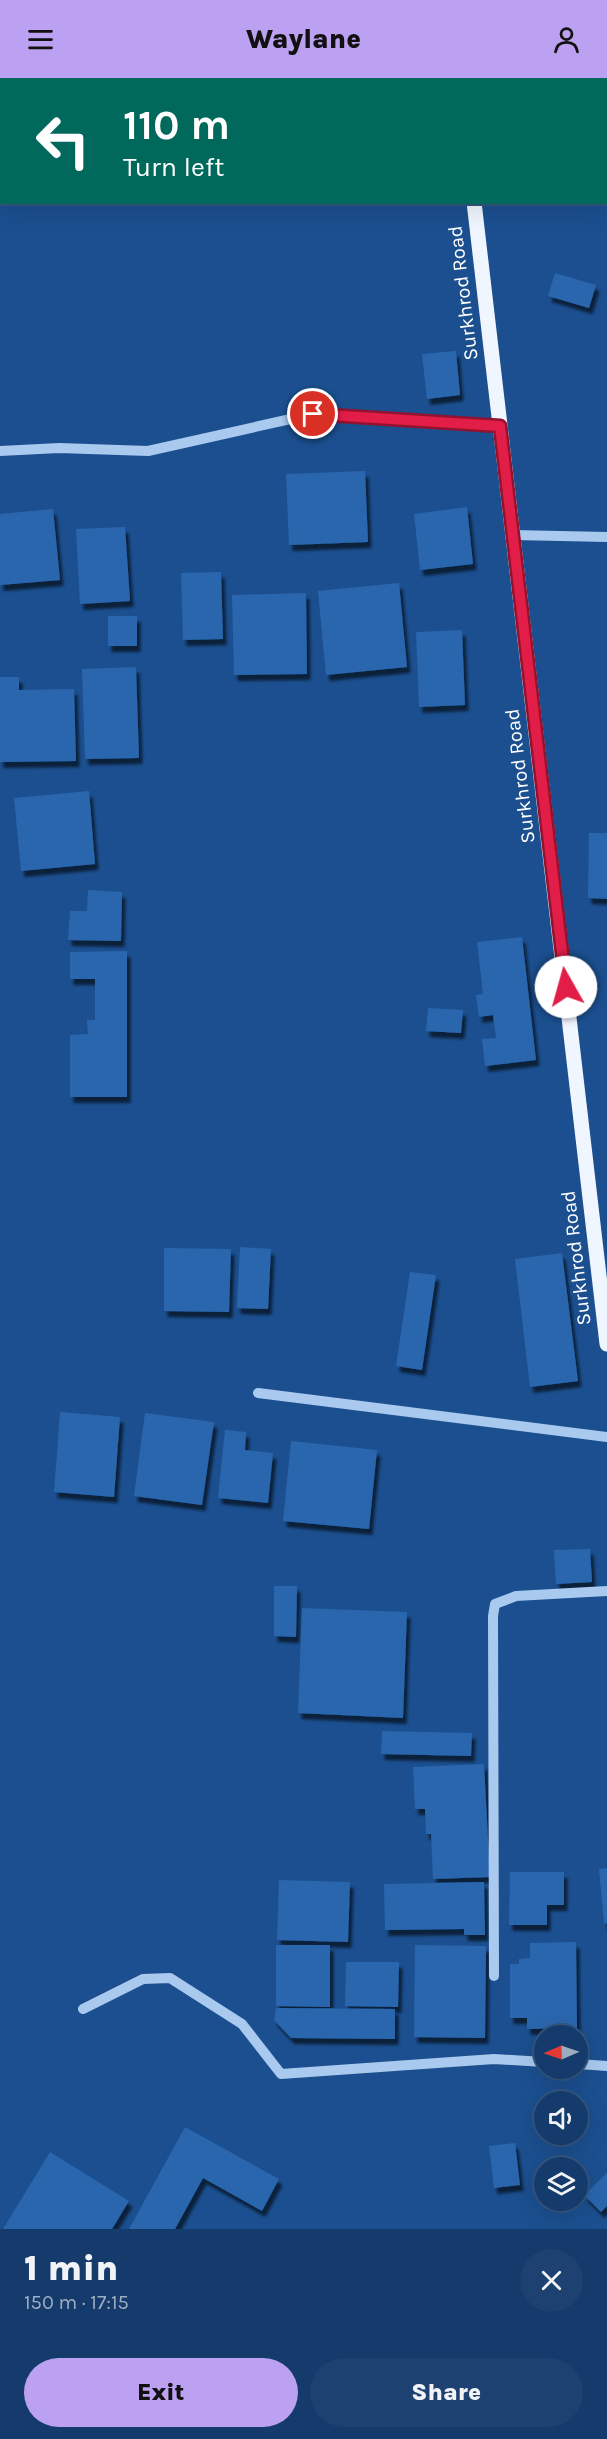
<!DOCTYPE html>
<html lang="en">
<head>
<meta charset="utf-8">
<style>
  :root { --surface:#143b6b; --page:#1d4271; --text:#f1f3f6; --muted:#9dadc1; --line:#33557e; --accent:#bca0f2 }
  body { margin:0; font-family:Karla,sans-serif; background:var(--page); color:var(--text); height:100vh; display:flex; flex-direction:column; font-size:22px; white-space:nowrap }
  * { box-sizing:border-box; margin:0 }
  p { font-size:20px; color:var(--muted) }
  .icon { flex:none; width:33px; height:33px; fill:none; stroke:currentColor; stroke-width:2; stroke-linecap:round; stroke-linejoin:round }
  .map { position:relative; height:2151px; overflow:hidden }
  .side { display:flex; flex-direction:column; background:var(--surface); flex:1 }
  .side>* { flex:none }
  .banner { position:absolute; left:0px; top:0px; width:608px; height:126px; box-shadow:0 6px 24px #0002,0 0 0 2px var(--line); background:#00695c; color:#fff; overflow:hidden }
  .needle { width:39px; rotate:268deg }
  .controls { position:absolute; left:534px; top:1947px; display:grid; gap:12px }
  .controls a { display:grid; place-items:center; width:54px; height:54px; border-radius:50%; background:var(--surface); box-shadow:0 6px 24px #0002,0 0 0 2px var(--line); font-size:30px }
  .pin { position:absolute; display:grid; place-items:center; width:51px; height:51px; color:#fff; margin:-26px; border:3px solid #fff; border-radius:50%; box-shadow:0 2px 6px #0007 }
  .me { position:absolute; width:66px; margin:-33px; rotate:353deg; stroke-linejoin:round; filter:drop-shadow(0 0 4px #0008) }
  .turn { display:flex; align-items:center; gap:21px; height:126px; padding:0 24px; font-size:27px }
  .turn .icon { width:78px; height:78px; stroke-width:2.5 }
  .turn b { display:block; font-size:42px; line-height:51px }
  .round { display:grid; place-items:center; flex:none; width:63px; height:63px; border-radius:32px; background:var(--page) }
  .overview { display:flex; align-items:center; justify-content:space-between; height:102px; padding:0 24px }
  h1 { font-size:36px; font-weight:800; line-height:45px }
  .cta { display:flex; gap:12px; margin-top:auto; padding:12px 24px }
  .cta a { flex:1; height:69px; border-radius:36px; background:var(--accent); color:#111; font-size:24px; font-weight:800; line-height:69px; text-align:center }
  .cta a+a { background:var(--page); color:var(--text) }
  header { display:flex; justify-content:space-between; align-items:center; height:78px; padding:0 24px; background:var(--accent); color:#111; font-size:27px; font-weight:800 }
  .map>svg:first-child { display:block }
</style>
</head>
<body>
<header><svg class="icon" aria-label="menu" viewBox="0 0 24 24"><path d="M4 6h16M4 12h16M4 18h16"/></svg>Waylane<svg class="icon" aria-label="person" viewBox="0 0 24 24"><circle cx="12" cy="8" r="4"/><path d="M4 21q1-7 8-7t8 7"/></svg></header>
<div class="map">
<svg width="607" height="2151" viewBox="0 0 607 2151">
  <defs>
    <filter id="shadow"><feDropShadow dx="3.5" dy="6" stdDeviation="1.5" flood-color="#0009"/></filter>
  </defs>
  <rect width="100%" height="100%" fill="#1b4f8f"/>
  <path fill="#2a66ad" filter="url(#shadow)" d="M 555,195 L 596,207 L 589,230 L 548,218 Z
    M 456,273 L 460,317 L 427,321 L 422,276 Z
    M 365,393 L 368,464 L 289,467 L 286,396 Z
    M 467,429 L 473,486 L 420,492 L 414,436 Z
    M 53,431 L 60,502 L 0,507 L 0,436 Z
    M 125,449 L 130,523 L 80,526 L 76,451 Z
    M 221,494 L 223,561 L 183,562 L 181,495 Z
    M 399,505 L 407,589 L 326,597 L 318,513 Z
    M 306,515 L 307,596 L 234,597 L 232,517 Z
    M 108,538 L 137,538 L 137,568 L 108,568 Z
    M 462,552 L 465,627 L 419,629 L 416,554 Z
    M 136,589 L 139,680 L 85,681 L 82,591 Z
    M 0,599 L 19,599 L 19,612 L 74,611 L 76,683 L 0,684 Z
    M 89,713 L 95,786 L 21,793 L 14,720 Z
    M 589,755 L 607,755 L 607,821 L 588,820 Z
    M 88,812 L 122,814 L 121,863 L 68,862 L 70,833 L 87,833 Z
    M 522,859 L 536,982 L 485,988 L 482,961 L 496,960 L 493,937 L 479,939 L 476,917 L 483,916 L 477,864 Z
    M 127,873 L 127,1019 L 70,1019 L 70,957 L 88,956 L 87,942 L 95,942 L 95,901 L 70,901 L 70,874 Z
    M 428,930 L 463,932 L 461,955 L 426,953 Z
    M 240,1169 L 271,1171 L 268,1231 L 237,1230 Z
    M 164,1170 L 231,1171 L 229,1234 L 164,1233 Z
    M 562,1175 L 578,1303 L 530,1309 L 515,1181 Z
    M 410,1194 L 436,1197 L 422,1292 L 396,1288 Z
    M 60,1334 L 120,1339 L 114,1419 L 54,1414 Z
    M 145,1335 L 214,1344 L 202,1427 L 134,1418 Z
    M 225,1352 L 246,1354 L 245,1372 L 273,1375 L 268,1425 L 218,1420 Z
    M 291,1363 L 377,1372 L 369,1451 L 283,1443 Z
    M 590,1471 L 592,1504 L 556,1506 L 554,1472 Z
    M 274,1508 L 297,1508 L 296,1559 L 274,1558 Z
    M 302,1530 L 407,1534 L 403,1640 L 298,1635 Z
    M 382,1653 L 472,1655 L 471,1678 L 381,1676 Z
    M 484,1686 L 490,1799 L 433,1801 L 431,1756 L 426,1756 L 425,1731 L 415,1731 L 413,1689 Z
    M 607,1790 L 607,1845 L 604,1846 L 599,1791 Z
    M 510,1794 L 564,1794 L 564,1827 L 547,1827 L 547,1847 L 509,1847 Z
    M 279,1802 L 350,1804 L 348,1864 L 277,1862 Z
    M 484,1804 L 485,1857 L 464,1857 L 464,1851 L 385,1852 L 384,1806 Z
    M 576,1864 L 577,1950 L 527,1951 L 527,1940 L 510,1940 L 510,1886 L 519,1886 L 519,1881 L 530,1880 L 530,1865 Z
    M 276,1867 L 330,1867 L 330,1929 L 276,1928 Z
    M 415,1867 L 486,1868 L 485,1960 L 414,1959 Z
    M 346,1884 L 399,1884 L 398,1929 L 345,1928 Z
    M 276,1930 L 395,1931 L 395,1961 L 291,1960 L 274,1942 Z
    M 185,2049 L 279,2101 L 262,2133 L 203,2100 L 175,2151 L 129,2151 Z
    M 515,2065 L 520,2107 L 494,2110 L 489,2068 Z
    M 50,2074 L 129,2123 L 112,2151 L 3,2151 Z
    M 607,2095 L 607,2128 L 601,2134 L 584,2117 Z"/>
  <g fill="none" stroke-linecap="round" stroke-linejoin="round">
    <path stroke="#a9c9ee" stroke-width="10" d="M 0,373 L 59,370 L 148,373 L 313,336 L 500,348
      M 513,457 L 607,459
      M 258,1315 L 607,1359
      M 494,1898 L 493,1538 L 495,1526 L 516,1518 L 607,1513
      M 83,1931 L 143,1901 L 170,1900 L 242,1946 L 281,1996 L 494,1981 L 544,1984
      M 578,1986 L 607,1988"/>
    <path stroke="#f0f6ff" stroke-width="15" d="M 459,0 L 459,2
      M 474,124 L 607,1266"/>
  </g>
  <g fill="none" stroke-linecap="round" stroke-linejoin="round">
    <defs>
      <path id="route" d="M 313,336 L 500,348 L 566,909"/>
    </defs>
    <use href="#route" stroke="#92132f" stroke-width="15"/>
    <use href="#route" stroke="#e11d48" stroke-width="10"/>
  </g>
  <g text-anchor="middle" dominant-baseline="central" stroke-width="6" stroke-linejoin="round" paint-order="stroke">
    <g font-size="20" fill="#fff" stroke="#1b4f8f">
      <text transform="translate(463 215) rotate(-97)">Surkhrod Road</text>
      <text transform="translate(520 698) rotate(-97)">Surkhrod Road</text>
      <text transform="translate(576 1180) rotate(-97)">Surkhrod Road</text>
    </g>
  </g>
</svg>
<div class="controls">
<a><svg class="needle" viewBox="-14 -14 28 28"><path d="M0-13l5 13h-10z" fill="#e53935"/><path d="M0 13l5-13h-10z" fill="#9dadc1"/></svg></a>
<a><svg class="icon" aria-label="sound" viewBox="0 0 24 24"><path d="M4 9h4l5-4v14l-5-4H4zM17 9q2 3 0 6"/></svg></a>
<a><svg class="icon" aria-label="layers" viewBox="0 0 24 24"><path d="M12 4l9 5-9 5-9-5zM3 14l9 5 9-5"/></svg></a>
</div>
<div class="pin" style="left:313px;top:336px;background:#d93025"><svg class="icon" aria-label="arrive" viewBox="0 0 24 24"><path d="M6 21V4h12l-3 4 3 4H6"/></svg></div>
<svg class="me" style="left:566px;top:909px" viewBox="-20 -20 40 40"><circle r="19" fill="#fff"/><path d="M0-13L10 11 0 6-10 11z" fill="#e11d48"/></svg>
<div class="banner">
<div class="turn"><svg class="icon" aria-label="left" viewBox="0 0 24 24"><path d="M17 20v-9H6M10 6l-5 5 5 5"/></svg><div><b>110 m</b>Turn left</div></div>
</div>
</div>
<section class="side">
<div class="overview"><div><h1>1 min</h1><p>150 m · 17:15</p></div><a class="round"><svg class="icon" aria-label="close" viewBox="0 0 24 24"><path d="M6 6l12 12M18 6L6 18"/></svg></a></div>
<div class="cta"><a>Exit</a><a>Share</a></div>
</section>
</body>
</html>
